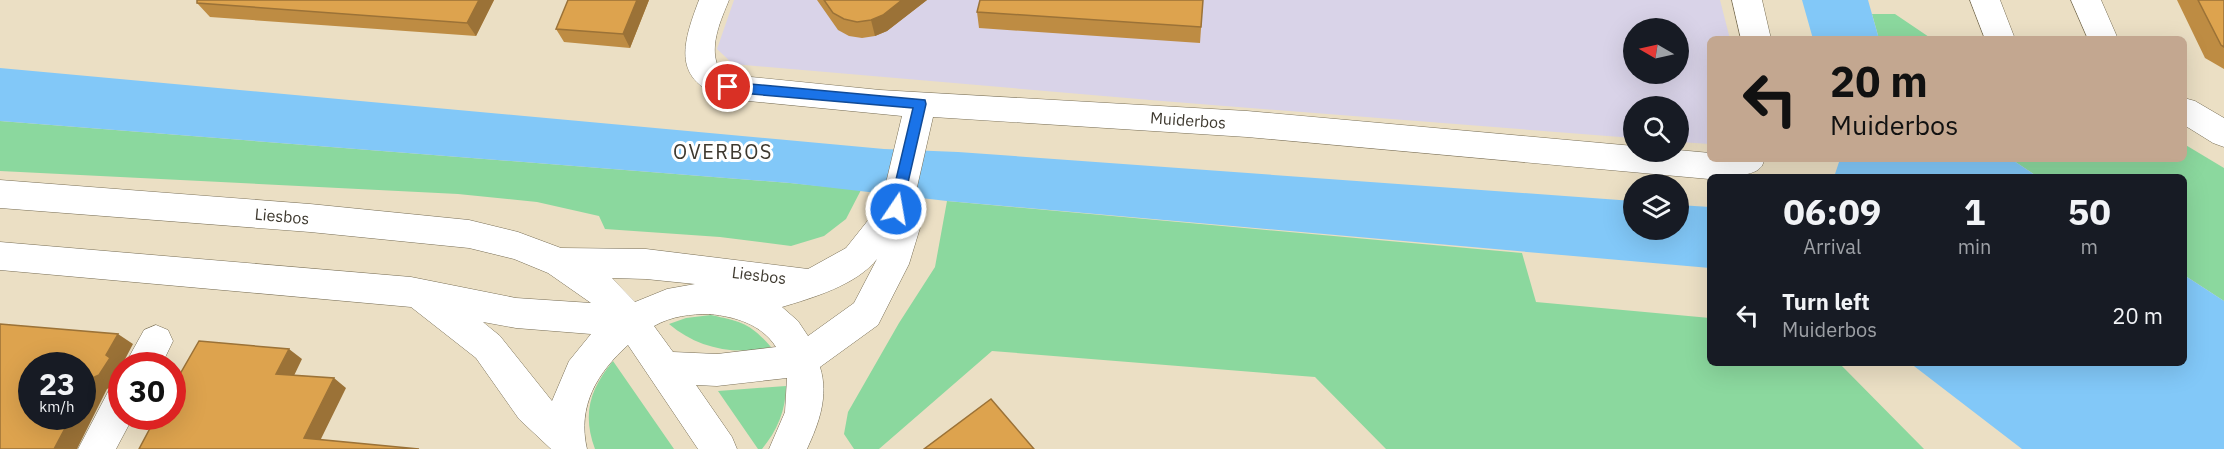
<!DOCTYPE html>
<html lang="en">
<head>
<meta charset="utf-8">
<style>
  :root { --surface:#171b24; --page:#20242c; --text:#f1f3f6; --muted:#9ea1a6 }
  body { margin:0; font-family:"IBM Plex Sans",sans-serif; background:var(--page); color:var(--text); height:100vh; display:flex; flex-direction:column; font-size:22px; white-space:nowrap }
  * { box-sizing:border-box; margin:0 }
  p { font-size:20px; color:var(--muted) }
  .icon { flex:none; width:33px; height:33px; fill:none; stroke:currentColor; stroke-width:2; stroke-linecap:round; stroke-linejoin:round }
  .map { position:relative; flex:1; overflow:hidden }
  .drawer { position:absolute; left:1707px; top:174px; width:480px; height:192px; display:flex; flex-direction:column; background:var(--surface); border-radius:9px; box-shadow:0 6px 24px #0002 }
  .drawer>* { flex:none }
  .top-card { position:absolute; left:1707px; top:36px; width:480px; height:126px; border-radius:9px; box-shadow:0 6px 24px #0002; background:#c3a790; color:#111; overflow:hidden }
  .needle { width:39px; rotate:279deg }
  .tools { position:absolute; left:1623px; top:18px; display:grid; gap:12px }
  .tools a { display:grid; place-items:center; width:66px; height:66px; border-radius:50%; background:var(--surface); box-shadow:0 6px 24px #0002; font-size:30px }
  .speed { position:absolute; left:18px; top:352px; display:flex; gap:12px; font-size:30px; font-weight:700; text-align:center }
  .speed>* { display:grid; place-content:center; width:78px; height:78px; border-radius:50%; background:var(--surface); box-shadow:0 6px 24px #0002; line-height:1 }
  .speed small { font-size:15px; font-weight:400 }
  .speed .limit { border:9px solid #d22; background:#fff; color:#111 }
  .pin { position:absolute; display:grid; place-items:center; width:51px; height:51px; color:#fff; margin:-26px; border:3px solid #fff; border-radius:50%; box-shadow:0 2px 6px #0007 }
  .me { position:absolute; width:66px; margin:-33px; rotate:12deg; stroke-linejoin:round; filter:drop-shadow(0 0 4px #0008) }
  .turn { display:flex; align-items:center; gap:21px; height:126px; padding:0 24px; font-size:27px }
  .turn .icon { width:78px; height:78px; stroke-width:2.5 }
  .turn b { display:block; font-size:42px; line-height:51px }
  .eta { display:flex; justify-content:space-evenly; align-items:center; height:102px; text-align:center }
  .eta b { font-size:36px; font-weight:700; line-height:42px }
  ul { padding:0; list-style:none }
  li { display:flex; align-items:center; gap:18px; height:78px; padding:0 24px }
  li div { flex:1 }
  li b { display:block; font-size:22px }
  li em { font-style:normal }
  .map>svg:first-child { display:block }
</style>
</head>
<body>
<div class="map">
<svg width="2224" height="449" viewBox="0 0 2224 449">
  <rect width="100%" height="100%" fill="#ebdfc4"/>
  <path fill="#d9d3e8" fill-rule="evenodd" d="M 734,0 L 1720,0 L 1730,39 L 1710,39 L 1710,144 L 1679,142 L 1678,106 L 1634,106 L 1633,138 L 1162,101 L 733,64 L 717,49 ZM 1634,28 L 1678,28 L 1678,74 L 1634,74 Z"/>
  <path fill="#8bd89e" d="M 1872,14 L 1895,14 L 1932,39 L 1879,39 Z
    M 0,121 L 790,183 L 861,190 L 846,219 L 824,236 L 791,246 L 720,237 L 605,229 L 599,216 L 537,202 L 458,194 L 0,171 Z
    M 2184,144 L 2224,168 L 2224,301 L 2184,275 L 2184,177 L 2038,177 L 2011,159 L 2184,159 Z
    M 947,201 L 1522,253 L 1536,302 L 1710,318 L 1710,363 L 1839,363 L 1924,449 L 1386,449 L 1315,377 L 992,351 L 879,449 L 854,449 L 844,434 L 848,412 L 899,323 L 935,267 Z
    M 711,315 C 742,322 750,323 771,347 C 735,356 697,348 669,324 L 686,318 Z
    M 613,361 L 674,449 L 595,449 C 582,414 590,389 613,361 Z
    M 786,386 C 786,410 777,431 762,449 L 758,449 L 718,391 Z"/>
  <path fill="#82c8f8" d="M 1802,0 L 1868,0 L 1879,39 L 1813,39 Z
    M 0,68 L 884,149 L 958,152 L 1633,201 L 1634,230 L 1678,230 L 1679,205 L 1710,207 L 1710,268 L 947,201 L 790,183 L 0,121 Z
    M 1840,159 L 2011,159 L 2038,177 L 1834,177 Z
    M 2184,275 L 2224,301 L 2224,449 L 2022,449 L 1910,363 L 2184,363 Z"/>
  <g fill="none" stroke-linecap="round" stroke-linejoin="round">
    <defs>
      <path id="minor" d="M 699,0 L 729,0 C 721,20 710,43 717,64 L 731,75 L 880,90 L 1247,111 L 1634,146 L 1634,152 L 1678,150 L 1710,153 L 1710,159 L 1765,159 C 1763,162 1763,166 1760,168 C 1752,177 1722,177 1710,177 L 1709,179 L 1247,137 L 933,117 L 912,209 L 920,228 L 909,264 L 878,325 L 820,367 C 829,396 819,423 807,449 L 769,449 L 785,412 L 787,378 L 717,386 L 696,385 L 732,437 L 737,449 L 698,449 L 628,345 C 597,373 577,406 587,449 L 551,449 L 519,419 L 476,358 L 411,307 L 0,270 L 0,242 L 411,277 L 516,298 L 591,303 L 548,273 L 514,259 L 469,248 L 310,232 L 0,208 L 0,180 L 310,204 L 469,220 L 518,232 L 561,248 L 646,249 L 808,269 L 846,248 L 881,204 L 902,116 L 728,99 C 671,81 682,45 699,0 ZM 877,259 L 854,303 L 808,336 L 798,321 L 782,307 C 812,298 857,285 877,259 ZM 612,278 L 646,279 L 695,284 L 667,289 L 635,302 ZM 710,314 C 736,317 761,324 776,347 L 717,354 L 673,352 L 654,326 C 672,316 690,314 710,314 ZM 483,322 L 516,328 L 591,334 L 569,361 L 552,401 L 500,336 Z
        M 1732,0 L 1762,0 L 1771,39 L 1741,39 Z
        M 1970,0 L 2000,0 L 2015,39 L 1985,39 Z
        M 2071,0 L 2101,0 L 2118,39 L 2088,39 Z
        M 2184,98 L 2195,101 L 2224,118 L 2224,147 L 2213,143 L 2184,125 Z
        M 156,325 L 168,330 L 173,341 L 161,366 L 124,366 L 144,330 Z
        M 122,385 L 122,417 L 133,417 L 116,449 L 78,449 L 109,390 Z"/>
    </defs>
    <use href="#minor" stroke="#786e55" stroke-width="1"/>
    <use href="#minor" fill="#fff" fill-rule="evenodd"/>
  </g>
  <path fill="#be8c43" d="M 494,0 L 476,36 L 210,17 L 197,3 Z
    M 649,0 L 630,48 L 564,42 L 556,29 Z
    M 817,0 L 927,0 L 887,31 L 875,36 L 862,38 L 849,36 L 838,30 Z
    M 1203,0 L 1200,43 L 979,28 L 977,12 Z
    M 2177,0 L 2224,0 L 2224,69 L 2205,58 Z"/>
  <path fill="#9b7237" d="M 479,0 L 494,0 L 476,36 L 467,23 Z
    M 637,0 L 649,0 L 630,48 L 623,34 Z
    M 902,0 L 927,0 L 887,31 L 875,36 L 871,20 Z
    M 118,334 L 133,344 L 122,365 L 123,366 L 122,366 L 122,375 L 116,385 L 107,389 L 77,449 L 54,449 L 71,417 L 82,417 L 82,395 L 90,379 Z
    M 289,349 L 302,359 L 290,384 L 276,374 Z
    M 334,378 L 346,388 L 317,447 L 304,438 Z"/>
  <path fill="#dda34e" stroke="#9b7237" stroke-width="1.5" d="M 197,0 L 479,0 L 467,23 L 197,3 Z
    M 568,0 L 637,0 L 623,34 L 556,29 Z
    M 824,0 L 902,0 L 883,15 L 871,20 L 857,22 L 844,19 L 833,13 Z
    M 980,0 L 1203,0 L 1201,27 L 977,12 Z
    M 2198,0 L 2224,0 L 2224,47 L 2221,45 Z
    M 0,324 L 118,334 L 106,355 L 110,358 L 99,375 L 90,379 L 82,395 L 82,366 L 32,366 L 32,417 L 71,417 L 54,449 L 0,449 Z
    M 199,341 L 289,349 L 276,374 L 334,378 L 304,438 L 419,449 L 139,449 L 156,417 L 172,417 L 172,388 Z
    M 991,399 L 1034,449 L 924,449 Z"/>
  <path fill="#1a73e8" stroke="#114b97" stroke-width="1.5" d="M 728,82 L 925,100 L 926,104 L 901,213 L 891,213 L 889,209 L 913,108 L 728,92 L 722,87 Z"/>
  <g text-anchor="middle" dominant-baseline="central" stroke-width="6" stroke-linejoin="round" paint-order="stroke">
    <g font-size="16" fill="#3e392f" stroke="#fff">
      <text transform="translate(1188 120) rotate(4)">Muiderbos</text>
      <text transform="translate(282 216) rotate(5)">Liesbos</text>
      <text transform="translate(759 275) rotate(7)">Liesbos</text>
    </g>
    <g font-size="20" letter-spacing="1.5" fill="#3e392f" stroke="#fff">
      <text x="723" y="151">OVERBOS</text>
    </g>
  </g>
</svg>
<div class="tools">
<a><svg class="needle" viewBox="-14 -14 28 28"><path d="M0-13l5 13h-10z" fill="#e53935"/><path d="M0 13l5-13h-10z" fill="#9ea1a6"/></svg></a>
<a><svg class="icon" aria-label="search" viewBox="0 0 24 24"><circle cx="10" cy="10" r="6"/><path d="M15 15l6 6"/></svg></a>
<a><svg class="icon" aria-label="layers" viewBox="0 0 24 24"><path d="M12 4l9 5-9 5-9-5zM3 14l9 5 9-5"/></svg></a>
</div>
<div class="speed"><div>23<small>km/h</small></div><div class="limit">30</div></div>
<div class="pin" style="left:728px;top:87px;background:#d93025"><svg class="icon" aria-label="arrive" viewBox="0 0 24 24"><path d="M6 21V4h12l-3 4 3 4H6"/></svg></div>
<svg class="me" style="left:896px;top:209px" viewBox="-20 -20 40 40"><circle r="17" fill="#1a73e8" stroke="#fff" stroke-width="3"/><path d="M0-11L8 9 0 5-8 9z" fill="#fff"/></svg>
<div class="top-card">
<div class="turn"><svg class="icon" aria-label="left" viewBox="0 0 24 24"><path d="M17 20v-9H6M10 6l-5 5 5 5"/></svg><div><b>20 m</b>Muiderbos</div></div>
</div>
<section class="drawer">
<div class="eta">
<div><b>06:09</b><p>Arrival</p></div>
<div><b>1</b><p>min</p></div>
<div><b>50</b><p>m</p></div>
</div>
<ul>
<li><svg class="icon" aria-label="left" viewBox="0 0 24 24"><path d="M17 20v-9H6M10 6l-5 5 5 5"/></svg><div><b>Turn left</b><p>Muiderbos</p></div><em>20 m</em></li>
</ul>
</section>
</div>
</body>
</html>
